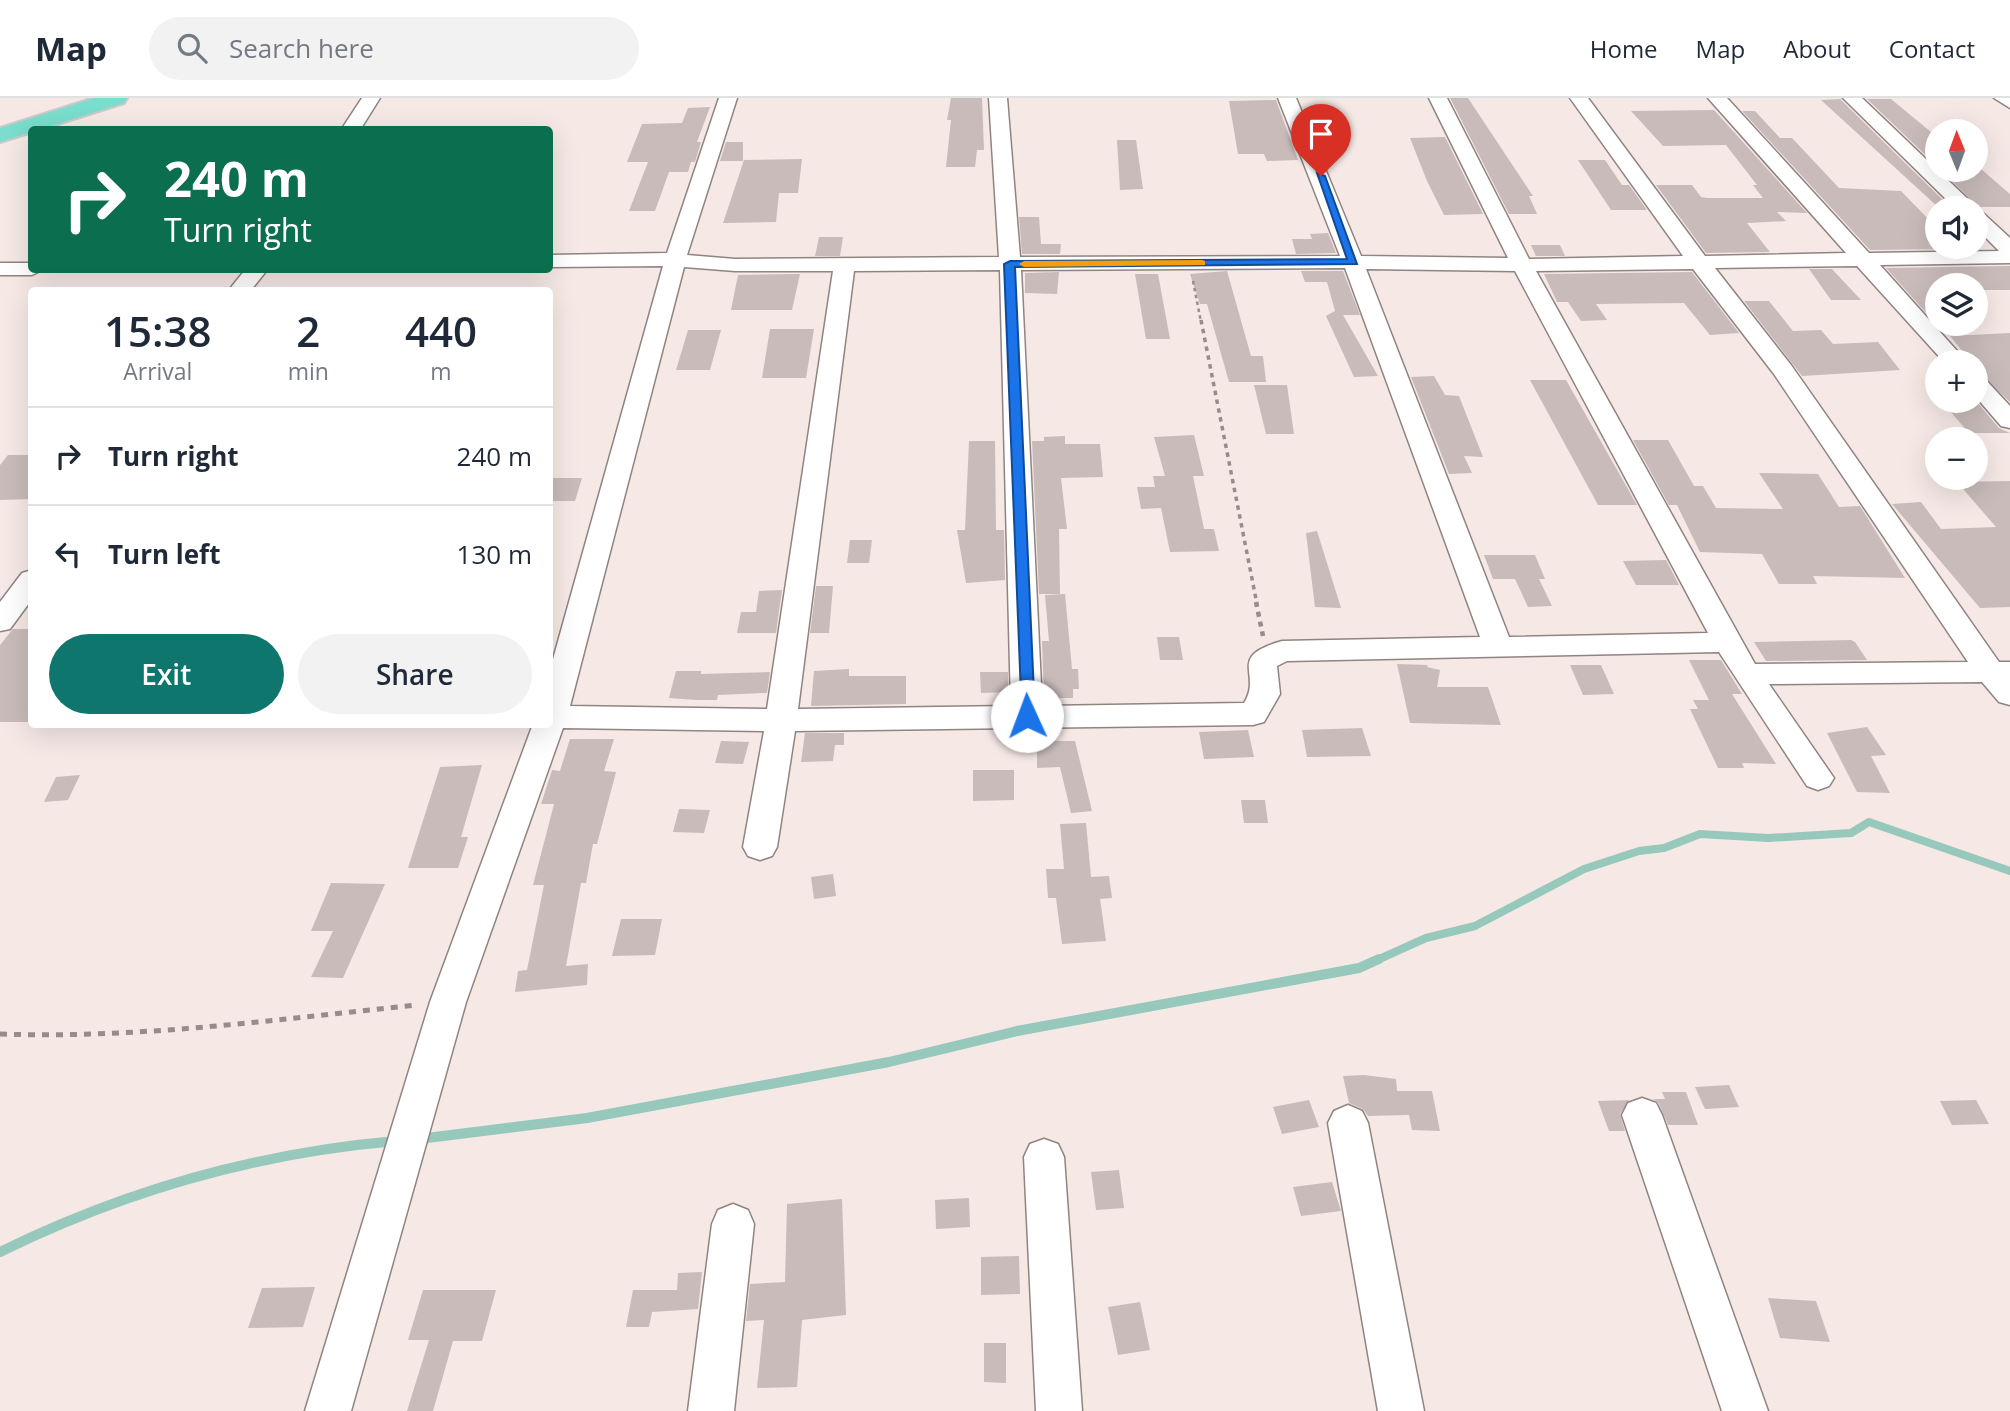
<!DOCTYPE html>
<html lang="en">
<head>
<meta charset="utf-8">
<style>
  :root { --surface:#fff; --page:#f2f2f3; --text:#1f2937; --muted:#747a83; --line:#e0e1e3; --accent:#0f766e }
  body { margin:0; font-family:"Open Sans",sans-serif; background:var(--page); color:var(--text); height:100vh; display:flex; flex-direction:column; font-size:26px; white-space:nowrap }
  * { box-sizing:border-box; margin:0 }
  p { font-size:23px; color:var(--muted) }
  .icon { flex:none; width:38px; height:38px; fill:none; stroke:currentColor; stroke-width:2; stroke-linecap:round; stroke-linejoin:round }
  .map { position:relative; flex:1; overflow:hidden }
  .details { position:absolute; left:28px; top:189px; width:525px; height:441px; display:flex; flex-direction:column; background:var(--surface); border-radius:7px; box-shadow:0 7px 28px #0002 }
  .details>* { flex:none }
  .top-card { position:absolute; left:28px; top:28px; width:525px; height:147px; border-radius:7px; box-shadow:0 7px 28px #0002; background:#0b6e4f; color:#fff; overflow:hidden }
  .needle { width:46px; rotate:359deg }
  .fabs { position:absolute; left:1925px; top:21px; display:grid; gap:14px }
  .fabs a { display:grid; place-items:center; width:63px; height:63px; border-radius:50%; background:var(--surface); box-shadow:0 7px 28px #0002; font-size:35px }
  .pin { position:absolute; display:grid; place-items:center; width:60px; height:60px; color:#fff; margin:-72px -30px; border-radius:50% 50% 50% 0; rotate:-45deg; box-shadow:0 0 7px #0007 }
  .pin .icon { rotate:45deg }
  .me { position:absolute; width:77px; margin:-38px; rotate:358deg; stroke-linejoin:round; filter:drop-shadow(0 0 5px #0008) }
  .turn { display:flex; align-items:center; gap:24px; height:147px; padding:0 21px; font-size:32px }
  .turn .icon { width:91px; height:91px; stroke-width:2.5 }
  .turn b { display:block; font-size:49px; line-height:60px }
  .eta { display:flex; justify-content:space-evenly; align-items:center; height:119px; text-align:center }
  .eta b { font-size:42px; font-weight:600; line-height:49px }
  .button { display:flex; gap:14px; margin-top:auto; padding:14px 21px }
  .button a { flex:1; height:80px; border-radius:42px; background:var(--accent); color:#fff; font-size:28px; font-weight:600; line-height:80px; text-align:center }
  .button a+a { background:var(--page); color:var(--text) }
  ul { padding:0; list-style:none }
  li { display:flex; align-items:center; gap:21px; height:98px; padding:0 21px; border-top:2px solid var(--line) }
  li div { flex:1 }
  li b { display:block; font-size:26px }
  li em { font-style:normal }
  header { display:flex; align-items:center; gap:42px; box-sizing:border-box; height:98px; padding:0 35px; background:var(--surface); border-bottom:2px solid var(--line) }
  header strong { font-size:33px }
  nav { display:flex; gap:38px; margin-inline-start:auto; font-size:24px }
  .search { width:490px; height:63px; background:var(--page); display:flex; align-items:center; gap:18px; box-sizing:border-box; padding:0 24px; border-radius:38px; color:var(--muted); font-size:26px }
  .map>svg:first-child { display:block }
</style>
</head>
<body>
<header>
<strong>Map</strong>
<div class="search"><svg class="icon" aria-label="search" viewBox="0 0 24 24"><circle cx="10" cy="10" r="6"/><path d="M15 15l6 6"/></svg>Search here</div>
<nav><a>Home</a><a>Map</a><a>About</a><a>Contact</a></nav>
</header>
<div class="map">
<svg width="2010" height="1313" viewBox="0 0 2010 1313">
  <rect width="100%" height="100%" fill="#f5e8e5"/>
  <g fill="none" stroke-linecap="round" stroke-linejoin="round">
    <path stroke="#96c8bb" stroke-width="8" d="M 1375,863 L 1426,840 L 1475,828 L 1584,771 L 1639,753 L 1664,750 L 1700,736 L 1768,740 L 1851,735 L 1869,724 L 2010,773"/>
    <path stroke="#96c8bb" stroke-width="10" d="M 419,1041 L 587,1020 L 889,964 L 1017,933 L 1359,870 L 1379,861
      M 0,1154 C 126,1092 256,1055 396,1043"/>
  </g>
  <path fill="#c8bbb9" d="M 951,0 L 982,0 L 984,52 L 977,52 L 975,69 L 946,69 L 951,22 L 947,22 Z
    M 1450,0 L 1468,0 L 1533,98 L 1529,98 L 1537,116 L 1509,116 Z
    M 1841,1 L 1841,2 L 1950,109 L 1938,109 L 1821,2 Z
    M 1867,1 L 1891,1 L 1937,39 L 1937,68 Z
    M 1276,2 L 1298,62 L 1267,63 L 1264,56 L 1238,56 L 1229,3 Z
    M 710,9 L 697,44 L 701,44 L 695,64 L 691,64 L 688,74 L 669,74 L 655,113 L 629,113 L 648,64 L 627,64 L 642,26 L 682,25 L 688,10 Z
    M 1714,12 L 1807,115 L 1777,114 L 1786,123 L 1747,125 L 1770,154 L 1706,155 L 1656,87 L 1692,87 L 1701,99 L 1707,100 L 1763,100 L 1753,87 L 1757,87 L 1726,47 L 1663,48 L 1631,13 Z
    M 1742,13 L 1755,13 L 1780,40 L 1792,40 L 1839,90 L 1901,93 L 1937,130 L 1937,149 L 1958,151 L 1870,152 Z
    M 1445,39 L 1483,116 L 1444,117 L 1427,83 L 1410,40 Z
    M 1117,42 L 1136,42 L 1143,91 L 1120,92 Z
    M 726,44 L 743,44 L 743,63 L 720,63 Z
    M 802,61 L 798,95 L 779,95 L 776,124 L 723,125 L 744,62 Z
    M 1578,62 L 1605,62 L 1622,87 L 1629,87 L 1647,112 L 1611,112 Z
    M 1981,71 L 2010,96 L 2010,109 L 1978,109 L 1941,72 Z
    M 1019,119 L 1039,119 L 1041,146 L 1061,146 L 1060,156 L 1022,156 Z
    M 1328,135 L 1336,155 L 1296,156 L 1292,141 L 1312,141 L 1310,136 Z
    M 819,139 L 843,139 L 840,158 L 815,158 Z
    M 1531,147 L 1560,147 L 1565,158 L 1536,158 Z
    M 2010,168 L 2010,192 L 1976,192 L 1976,187 L 1937,187 L 1937,227 L 1886,170 Z
    M 1809,171 L 1832,171 L 1861,202 L 1831,202 Z
    M 1227,173 L 1251,258 L 1263,258 L 1266,284 L 1229,284 L 1207,206 L 1200,206 L 1190,176 Z
    M 1301,173 L 1343,173 L 1360,217 L 1343,217 L 1378,278 L 1354,279 L 1326,218 L 1335,213 L 1327,184 L 1305,184 Z
    M 1059,174 L 1057,196 L 1025,195 L 1025,175 Z
    M 1692,174 L 1739,235 L 1710,237 L 1684,205 L 1596,206 L 1607,222 L 1581,223 L 1568,204 L 1557,204 L 1544,176 Z
    M 800,176 L 792,212 L 731,212 L 738,177 Z
    M 1135,176 L 1158,176 L 1170,241 L 1146,241 Z
    M 1744,203 L 1769,203 L 1793,233 L 1821,232 L 1833,246 L 1878,244 L 1900,272 L 1802,278 Z
    M 770,231 L 814,231 L 806,280 L 762,280 Z
    M 688,232 L 721,232 L 710,272 L 676,272 Z
    M 2010,235 L 2010,304 L 1981,277 L 1976,264 L 1971,264 L 1950,238 Z
    M 1434,278 L 1445,297 L 1459,298 L 1483,359 L 1464,358 L 1472,375 L 1449,376 L 1411,279 Z
    M 1530,282 L 1566,282 L 1637,407 L 1598,407 Z
    M 1254,287 L 1287,287 L 1294,336 L 1266,336 Z
    M 1941,303 L 1976,303 L 1999,330 L 2010,335 L 1969,335 Z
    M 1194,337 L 1204,378 L 1193,378 L 1204,431 L 1214,431 L 1219,453 L 1170,454 L 1161,410 L 1141,411 L 1137,389 L 1155,389 L 1153,378 L 1165,378 L 1154,339 Z
    M 1065,338 L 1065,346 L 1100,346 L 1103,379 L 1061,380 L 1067,431 L 1059,431 L 1060,496 L 1039,496 L 1032,343 L 1044,343 L 1044,339 Z
    M 1633,342 L 1668,342 L 1694,388 L 1703,388 L 1716,410 L 1783,411 L 1759,375 L 1818,376 L 1839,409 L 1860,408 L 1905,480 L 1813,478 L 1817,486 L 1779,486 L 1762,456 L 1700,454 L 1677,407 L 1669,407 Z
    M 969,343 L 995,343 L 996,432 L 1004,432 L 1005,482 L 966,485 L 957,432 L 965,432 Z
    M 8,357 L 32,357 L 32,401 L 0,402 L 0,367 Z
    M 550,380 L 582,380 L 575,403 L 550,403 Z
    M 2010,383 L 2010,509 L 1980,510 L 1892,406 L 1921,404 L 1941,431 L 1996,429 L 1957,384 Z
    M 1317,433 L 1341,510 L 1315,509 L 1306,435 Z
    M 850,442 L 872,442 L 869,465 L 847,465 Z
    M 1484,457 L 1535,457 L 1545,481 L 1539,481 L 1552,508 L 1528,509 L 1515,481 L 1493,481 Z
    M 1666,462 L 1679,487 L 1636,487 L 1623,463 Z
    M 816,488 L 833,488 L 829,535 L 810,535 Z
    M 782,492 L 776,535 L 737,535 L 741,514 L 756,514 L 759,493 Z
    M 1065,496 L 1072,571 L 1078,571 L 1079,591 L 1073,591 L 1073,600 L 1044,600 L 1042,543 L 1049,543 L 1045,497 Z
    M 13,531 L 32,531 L 32,624 L 0,624 L 0,547 Z
    M 1157,539 L 1179,539 L 1183,562 L 1160,562 Z
    M 1851,542 L 1855,544 L 1867,562 L 1766,563 L 1754,544 Z
    M 1689,562 L 1721,562 L 1742,596 L 1732,596 L 1776,666 L 1742,665 L 1744,670 L 1718,670 L 1690,611 L 1698,611 L 1693,602 L 1709,602 Z
    M 1397,566 L 1428,567 L 1427,569 L 1440,572 L 1437,589 L 1488,589 L 1501,627 L 1410,625 Z
    M 1570,567 L 1601,567 L 1614,596 L 1583,597 Z
    M 849,571 L 849,578 L 906,578 L 906,606 L 811,608 L 814,573 Z
    M 676,573 L 701,573 L 701,576 L 770,574 L 767,595 L 718,597 L 717,602 L 696,602 L 669,600 Z
    M 980,574 L 1008,574 L 1008,594 L 981,595 Z
    M 1867,629 L 1886,657 L 1871,658 L 1890,695 L 1857,694 L 1827,635 Z
    M 1362,630 L 1371,658 L 1307,659 L 1302,632 Z
    M 1248,632 L 1254,659 L 1204,661 L 1199,634 Z
    M 805,635 L 844,635 L 844,647 L 835,647 L 833,663 L 801,664 Z
    M 570,641 L 614,641 L 604,673 L 616,674 L 597,746 L 593,746 L 586,785 L 581,785 L 566,868 L 588,866 L 587,887 L 515,894 L 518,873 L 527,872 L 544,787 L 533,787 L 554,706 L 541,706 L 552,672 L 560,673 Z
    M 721,643 L 749,644 L 743,666 L 715,665 Z
    M 1037,643 L 1075,643 L 1092,713 L 1071,715 L 1060,669 L 1037,670 Z
    M 482,667 L 461,739 L 468,739 L 458,770 L 408,770 L 440,669 Z
    M 973,672 L 1014,672 L 1014,702 L 973,703 Z
    M 80,677 L 68,702 L 44,704 L 56,679 Z
    M 1241,702 L 1265,702 L 1268,725 L 1244,725 Z
    M 679,711 L 710,712 L 704,735 L 673,734 Z
    M 1086,725 L 1091,779 L 1109,778 L 1112,800 L 1100,801 L 1106,843 L 1062,846 L 1056,800 L 1048,800 L 1046,771 L 1064,771 L 1060,726 Z
    M 833,776 L 836,798 L 814,801 L 811,779 Z
    M 331,785 L 385,786 L 343,880 L 311,879 L 333,833 L 311,833 Z
    M 621,821 L 662,821 L 655,857 L 612,858 Z
    M 1364,977 L 1396,981 L 1397,993 L 1432,993 L 1440,1033 L 1412,1032 L 1409,1017 L 1368,1018 L 1363,1011 L 1349,1005 L 1343,978 Z
    M 1729,987 L 1739,1009 L 1705,1011 L 1695,989 Z
    M 1662,994 L 1686,994 L 1698,1027 L 1668,1027 L 1658,1004 L 1653,1001 L 1665,1001 Z
    M 1309,1002 L 1319,1029 L 1282,1036 L 1273,1009 Z
    M 1629,1002 L 1620,1016 L 1625,1033 L 1609,1033 L 1598,1003 Z
    M 1976,1002 L 1989,1026 L 1952,1027 L 1940,1003 Z
    M 1119,1072 L 1124,1110 L 1096,1112 L 1091,1074 Z
    M 1332,1084 L 1341,1113 L 1301,1118 L 1293,1089 Z
    M 969,1100 L 970,1129 L 936,1131 L 935,1102 Z
    M 842,1101 L 846,1217 L 802,1222 L 797,1289 L 757,1290 L 764,1222 L 746,1223 L 750,1186 L 785,1184 L 787,1106 Z
    M 1019,1158 L 1020,1196 L 981,1197 L 981,1159 Z
    M 702,1174 L 698,1211 L 652,1214 L 649,1229 L 626,1229 L 633,1192 L 677,1192 L 678,1175 Z
    M 315,1189 L 303,1229 L 248,1230 L 262,1190 Z
    M 423,1192 L 496,1192 L 482,1243 L 453,1243 L 433,1313 L 407,1313 L 429,1242 L 408,1242 Z
    M 1768,1200 L 1816,1203 L 1830,1244 L 1780,1240 Z
    M 1140,1204 L 1150,1252 L 1118,1257 L 1108,1209 Z
    M 984,1245 L 1006,1245 L 1006,1285 L 984,1284 Z"/>
  <g fill="none" stroke-linecap="round" stroke-linejoin="round">
    <defs>
      <path id="minor" d="M 362,0 L 380,0 L 360,32 L 341,32 Z
        M 719,0 L 737,0 L 687,157 L 735,161 L 999,159 L 989,0 L 1007,0 L 1020,159 L 1340,158 L 1278,0 L 1296,0 L 1361,158 L 1508,160 L 1429,0 L 1447,0 L 1529,161 L 1683,158 L 1570,0 L 1588,0 L 1705,158 L 1846,155 L 1708,0 L 1727,0 L 1869,155 L 1999,153 L 1976,130 L 1976,113 L 1983,115 L 2010,140 L 2010,165 L 1880,167 L 1967,264 L 1944,264 L 1857,168 L 1715,170 L 1791,267 L 1999,564 L 2010,564 L 2010,607 L 1999,604 L 1982,584 L 1769,586 L 1834,680 L 1829,688 L 1818,692 L 1807,688 L 1719,554 L 1287,563 L 1277,568 L 1280,596 L 1264,624 L 1253,627 L 795,633 L 777,749 L 772,758 L 760,762 L 748,758 L 743,749 L 764,633 L 563,630 L 466,904 L 351,1313 L 305,1313 L 430,904 L 533,626 L 550,626 L 550,572 L 663,168 L 550,169 L 550,157 L 667,155 ZM 684,169 L 735,173 L 833,173 L 767,611 L 570,608 ZM 1345,170 L 1480,539 L 1282,543 C 1225,559 1263,575 1244,605 L 1042,608 L 1021,172 ZM 1366,171 L 1515,173 L 1708,535 L 1509,539 ZM 1693,171 L 1774,276 L 1968,564 L 1755,566 L 1536,173 ZM 1000,172 L 1011,608 L 798,611 L 854,173 Z
        M 1843,0 L 1862,0 L 1973,106 L 1976,110 L 1955,110 Z
        M 1994,0 L 2010,0 L 2010,10 Z
        M 0,165 L 32,165 L 32,172 L 42,172 L 32,177 L 0,177 Z
        M 245,172 L 267,172 L 251,192 L 229,192 Z
        M 1976,278 L 1984,280 L 2010,308 L 2010,330 L 2001,328 L 1976,299 Z
        M 32,472 L 32,501 L 10,531 L 0,533 L 0,504 L 22,475 Z
        M 1642,1000 L 1656,1005 L 1662,1017 L 1768,1313 L 1722,1313 L 1622,1017 L 1628,1005 Z
        M 1348,1007 L 1362,1013 L 1368,1025 L 1424,1313 L 1378,1313 L 1328,1025 L 1334,1013 Z
        M 1044,1041 L 1058,1046 L 1064,1059 L 1082,1313 L 1036,1313 L 1024,1059 L 1030,1046 Z
        M 733,1106 L 748,1112 L 754,1126 L 734,1313 L 688,1313 L 712,1126 L 718,1112 Z"/>
      <path id="major" d="M 94,0 L 127,0 L 124,5 L 0,44 L 0,30 Z"/>
    </defs>
    <use href="#minor" stroke="#908481" stroke-width="3"/>
    <use href="#major" stroke="#cbcaca" stroke-width="4"/>
    <path stroke="#968c8a" stroke-width="2.5" stroke-dasharray="3.5 3.5" stroke-linecap="butt" d="M 1193,183 L 1201,224"/>
    <path stroke="#968c8a" stroke-width="3.5" stroke-dasharray="4.5 4.5" stroke-linecap="butt" d="M 1201,222 L 1257,506"/>
    <path stroke="#968c8a" stroke-width="4.5" stroke-dasharray="5 5" stroke-linecap="butt" d="M 1256,504 L 1263,538"/>
    <path stroke="#968c8a" stroke-width="5" stroke-dasharray="7 7" stroke-linecap="butt" d="M 0,936 C 140,941 278,921 417,907"/>
    <use href="#minor" fill="#fff" fill-rule="evenodd"/>
    <use href="#major" fill="#7bddcd" fill-rule="evenodd"/>
  </g>
  <path fill="#1a73e8" stroke="#114b97" stroke-width="2" d="M 1317,75 L 1325,78 L 1357,166 L 1015,169 L 1035,618 L 1033,622 L 1022,622 L 1004,166 L 1010,163 L 1347,161 Z"/>
  <path fill="#f59e0b" d="M 1202,162 L 1205,163 L 1205,167 L 1024,169 L 1019,166 L 1024,163 Z"/>
</svg>
<div class="fabs">
<a><svg class="needle" viewBox="-14 -14 28 28"><path d="M0-13l5 13h-10z" fill="#e53935"/><path d="M0 13l5-13h-10z" fill="#747a83"/></svg></a>
<a><svg class="icon" aria-label="sound" viewBox="0 0 24 24"><path d="M4 9h4l5-4v14l-5-4H4zM17 9q2 3 0 6"/></svg></a>
<a><svg class="icon" aria-label="layers" viewBox="0 0 24 24"><path d="M12 4l9 5-9 5-9-5zM3 14l9 5 9-5"/></svg></a>
<a>+</a>
<a>−</a>
</div>
<div class="pin" style="left:1321px;top:78px;background:#d93025"><svg class="icon" aria-label="arrive" viewBox="0 0 24 24"><path d="M6 21V4h12l-3 4 3 4H6"/></svg></div>
<svg class="me" style="left:1027px;top:618px" viewBox="-20 -20 40 40"><circle r="19" fill="#fff"/><path d="M0-13L10 11 0 6-10 11z" fill="#1a73e8"/></svg>
<div class="top-card">
<div class="turn"><svg class="icon" aria-label="right" viewBox="0 0 24 24"><path d="M7 20v-9h11M14 6l5 5-5 5"/></svg><div><b>240 m</b>Turn right</div></div>
</div>
<section class="details">
<div class="eta">
<div><b>15:38</b><p>Arrival</p></div>
<div><b>2</b><p>min</p></div>
<div><b>440</b><p>m</p></div>
</div>
<ul>
<li><svg class="icon" aria-label="right" viewBox="0 0 24 24"><path d="M7 20v-9h11M14 6l5 5-5 5"/></svg><div><b>Turn right</b></div><em>240 m</em></li>
<li><svg class="icon" aria-label="left" viewBox="0 0 24 24"><path d="M17 20v-9H6M10 6l-5 5 5 5"/></svg><div><b>Turn left</b></div><em>130 m</em></li>
</ul>
<div class="button"><a>Exit</a><a>Share</a></div>
</section>
</div>
</body>
</html>
